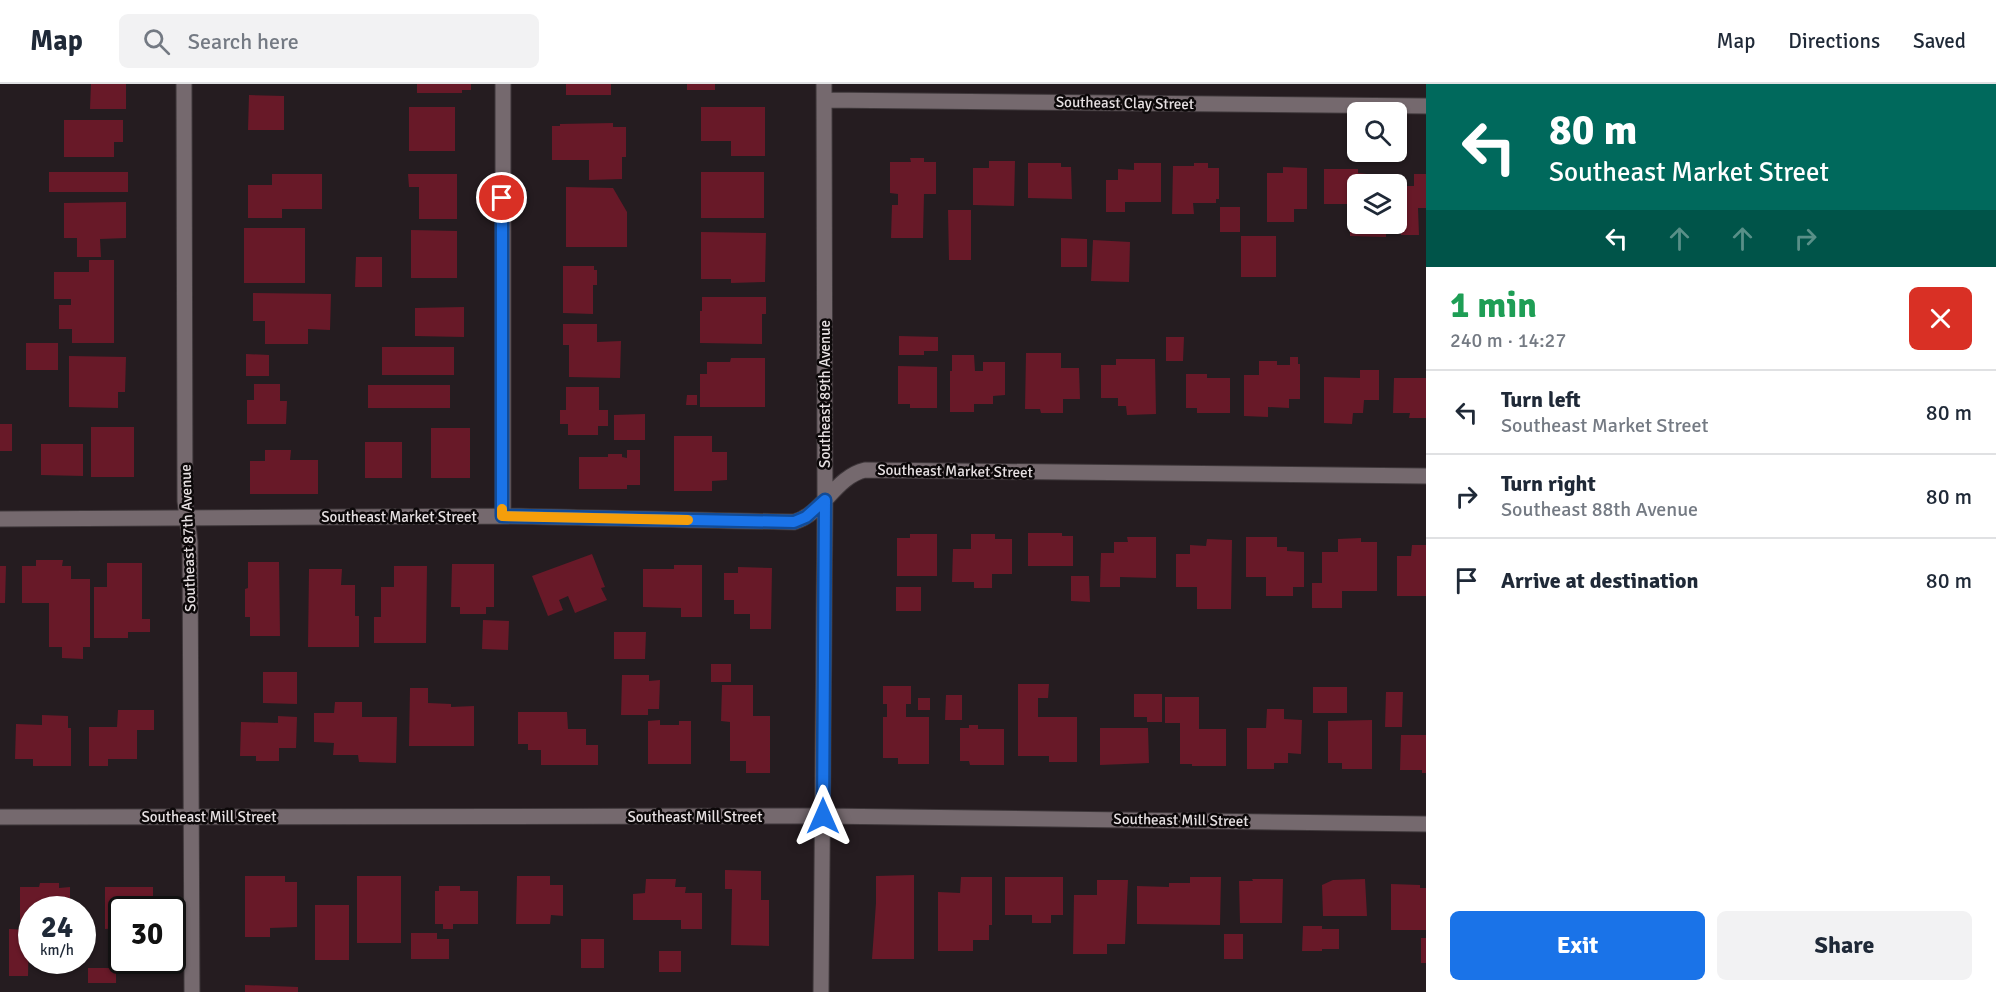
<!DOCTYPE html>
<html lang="en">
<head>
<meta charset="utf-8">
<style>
  :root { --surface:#fff; --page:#f2f2f3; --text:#1f2937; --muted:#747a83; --line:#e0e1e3; --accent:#1a73e8 }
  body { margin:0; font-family:Signika,sans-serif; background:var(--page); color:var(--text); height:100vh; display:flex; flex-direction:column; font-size:22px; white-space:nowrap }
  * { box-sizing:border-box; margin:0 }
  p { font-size:20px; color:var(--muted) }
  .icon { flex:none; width:33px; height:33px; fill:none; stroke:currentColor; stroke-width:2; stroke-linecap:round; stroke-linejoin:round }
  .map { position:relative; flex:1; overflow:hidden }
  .side { display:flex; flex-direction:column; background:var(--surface); width:570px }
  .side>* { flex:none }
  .banner { background:#00695c; color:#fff; overflow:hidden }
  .controls { position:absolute; left:1347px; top:18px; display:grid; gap:12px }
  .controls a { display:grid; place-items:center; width:60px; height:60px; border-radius:9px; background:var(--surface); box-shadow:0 2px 4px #0004; font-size:30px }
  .speed { position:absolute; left:18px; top:812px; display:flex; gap:12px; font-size:30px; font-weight:700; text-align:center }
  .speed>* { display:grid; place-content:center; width:78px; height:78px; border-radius:50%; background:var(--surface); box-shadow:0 2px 4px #0004; line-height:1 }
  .speed small { font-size:15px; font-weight:400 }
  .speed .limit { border:3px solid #111; border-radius:9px; background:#fff; color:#111 }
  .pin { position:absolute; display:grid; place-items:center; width:51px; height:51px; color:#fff; margin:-26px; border:3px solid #fff; border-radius:50%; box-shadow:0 2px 6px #0007 }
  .me { position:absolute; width:66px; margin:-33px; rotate:0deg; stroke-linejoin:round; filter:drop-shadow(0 0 4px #0008) }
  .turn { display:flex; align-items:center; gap:21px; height:126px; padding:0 24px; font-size:27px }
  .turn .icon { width:78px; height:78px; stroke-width:2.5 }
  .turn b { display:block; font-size:42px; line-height:51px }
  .lanes { display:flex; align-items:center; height:57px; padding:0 24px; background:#0003; justify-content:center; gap:30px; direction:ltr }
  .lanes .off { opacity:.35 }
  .round { display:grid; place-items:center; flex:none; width:63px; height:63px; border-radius:9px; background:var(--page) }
  .headline { display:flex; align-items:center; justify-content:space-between; height:102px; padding:0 24px }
  h1 { font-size:36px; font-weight:700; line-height:45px; color:#1e9e55 }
  .button { display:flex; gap:12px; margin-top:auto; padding:12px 24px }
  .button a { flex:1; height:69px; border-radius:9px; background:var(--accent); color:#fff; font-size:24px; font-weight:700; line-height:69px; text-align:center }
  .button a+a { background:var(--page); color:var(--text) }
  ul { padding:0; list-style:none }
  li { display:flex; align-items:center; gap:18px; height:84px; padding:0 24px; border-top:2px solid var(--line) }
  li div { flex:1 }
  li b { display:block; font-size:22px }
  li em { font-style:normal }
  header { display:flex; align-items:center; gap:36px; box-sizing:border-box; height:84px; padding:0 30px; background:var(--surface); border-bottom:2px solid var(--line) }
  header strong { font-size:28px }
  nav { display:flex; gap:33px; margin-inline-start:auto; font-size:21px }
  .search { width:420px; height:54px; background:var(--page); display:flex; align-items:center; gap:15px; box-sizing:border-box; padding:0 21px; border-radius:9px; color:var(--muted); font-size:22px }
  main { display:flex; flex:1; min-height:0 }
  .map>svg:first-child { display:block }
</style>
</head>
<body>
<header>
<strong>Map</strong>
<div class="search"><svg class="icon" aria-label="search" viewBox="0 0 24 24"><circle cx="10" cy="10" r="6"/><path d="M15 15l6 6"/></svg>Search here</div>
<nav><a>Map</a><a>Directions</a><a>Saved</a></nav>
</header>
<main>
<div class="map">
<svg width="1426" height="908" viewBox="0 0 1426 908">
  <rect width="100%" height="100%" fill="#251c20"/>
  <path fill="#681928" d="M 91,0 L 126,0 L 126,25 L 90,25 Z
    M 417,0 L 471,0 L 471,6 L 462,6 L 462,9 L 417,9 Z
    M 566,0 L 611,0 L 611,11 L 566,11 Z
    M 687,0 L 715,0 L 715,6 L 687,6 Z
    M 249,11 L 284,12 L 284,46 L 248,46 Z
    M 409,23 L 455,23 L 455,67 L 409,67 Z
    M 701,23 L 765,23 L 765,72 L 731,72 L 731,57 L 701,57 Z
    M 64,36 L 123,36 L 123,58 L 114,58 L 114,73 L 64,73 Z
    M 613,39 L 613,43 L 626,43 L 626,73 L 622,73 L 622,95 L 589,96 L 589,76 L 552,76 L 552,42 L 560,42 L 560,40 Z
    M 910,74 L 924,74 L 924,78 L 936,78 L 936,110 L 924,110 L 923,154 L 891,154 L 892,121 L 898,121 L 898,110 L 890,109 L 890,78 L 911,78 Z
    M 989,77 L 1015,77 L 1014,122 L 973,121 L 973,84 L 989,84 Z
    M 1028,79 L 1061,79 L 1061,83 L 1071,83 L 1072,115 L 1028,114 Z
    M 1134,79 L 1161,79 L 1161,118 L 1125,118 L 1125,128 L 1106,128 L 1106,96 L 1118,96 L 1118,85 L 1134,86 Z
    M 1194,79 L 1208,79 L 1208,84 L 1219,84 L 1219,115 L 1216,115 L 1216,119 L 1193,119 L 1194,130 L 1172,130 L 1173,82 L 1194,82 Z
    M 1283,83 L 1307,84 L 1307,125 L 1294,125 L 1294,138 L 1267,138 L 1267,89 L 1283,89 Z
    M 1324,85 L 1358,85 L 1358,89 L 1367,90 L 1367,100 L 1358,100 L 1358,120 L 1324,120 Z
    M 49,88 L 128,88 L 128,108 L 49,108 Z
    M 701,88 L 764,88 L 764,134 L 701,134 Z
    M 272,90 L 322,90 L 322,125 L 282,125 L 282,134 L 248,134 L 248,101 L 272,101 Z
    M 408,90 L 457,90 L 457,135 L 419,135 L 419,103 L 409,103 Z
    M 1414,90 L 1426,90 L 1426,124 L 1418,124 L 1419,151 L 1401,151 L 1400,102 L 1414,102 Z
    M 566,103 L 613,104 L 627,128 L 627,163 L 566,163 Z
    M 126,118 L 126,154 L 100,155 L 101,173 L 77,173 L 77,154 L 64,154 L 64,119 Z
    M 1220,123 L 1240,123 L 1240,148 L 1220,148 Z
    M 1350,125 L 1358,125 L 1358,140 L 1386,140 L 1386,153 L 1350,152 Z
    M 948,126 L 971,126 L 971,176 L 949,176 Z
    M 244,144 L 305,144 L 305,199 L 244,199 Z
    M 411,146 L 457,147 L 457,194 L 411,194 Z
    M 701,148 L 766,149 L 765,198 L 731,199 L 731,195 L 701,195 Z
    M 1241,152 L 1276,152 L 1276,193 L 1241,193 Z
    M 1061,154 L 1087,155 L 1087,183 L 1061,183 Z
    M 1093,156 L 1130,158 L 1129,198 L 1091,197 Z
    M 356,173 L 382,173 L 382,203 L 355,203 Z
    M 89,176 L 114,176 L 114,259 L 72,259 L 72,245 L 59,245 L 59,221 L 71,221 L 71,215 L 54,215 L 54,188 L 89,188 Z
    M 563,182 L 594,182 L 594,186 L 597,186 L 597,201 L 593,201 L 593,230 L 563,229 Z
    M 253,209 L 331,210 L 330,246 L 308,245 L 308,260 L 265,260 L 265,237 L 253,237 Z
    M 702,213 L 766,213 L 766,230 L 762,230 L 762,260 L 700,259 L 700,227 L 702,227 Z
    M 464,223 L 464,253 L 415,252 L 415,224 Z
    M 563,240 L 597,240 L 597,258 L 621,257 L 620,294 L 569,293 L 569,261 L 563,261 Z
    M 899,252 L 938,253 L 938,267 L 924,267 L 924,271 L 899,271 Z
    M 1166,253 L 1184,253 L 1183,277 L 1166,277 Z
    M 26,259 L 58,259 L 58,286 L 26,286 Z
    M 382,263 L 454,263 L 454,291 L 382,291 Z
    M 1026,269 L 1061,269 L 1061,284 L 1079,284 L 1080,315 L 1063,315 L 1063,329 L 1041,329 L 1040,325 L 1025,325 Z
    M 246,270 L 269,271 L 269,292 L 246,292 Z
    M 952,271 L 974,271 L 975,287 L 983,287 L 983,278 L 1005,278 L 1005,311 L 993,312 L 993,320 L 974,320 L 974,328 L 950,328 L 950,287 L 952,287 Z
    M 69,272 L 126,273 L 125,308 L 118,308 L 118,324 L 69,323 Z
    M 1290,273 L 1298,273 L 1298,280 L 1300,280 L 1300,315 L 1289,315 L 1289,324 L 1268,323 L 1268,333 L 1244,332 L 1244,291 L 1259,291 L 1259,277 L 1277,277 L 1277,281 L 1290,281 Z
    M 731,274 L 765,274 L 765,323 L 700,323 L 700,290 L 707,290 L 707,278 L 730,278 Z
    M 1116,275 L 1155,275 L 1156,330 L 1127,331 L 1126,322 L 1118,322 L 1118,314 L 1101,314 L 1101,281 L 1116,281 Z
    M 898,282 L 937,283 L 937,324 L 910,324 L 910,320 L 898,320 Z
    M 1360,286 L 1379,286 L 1379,316 L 1364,316 L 1363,329 L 1353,329 L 1352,340 L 1324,339 L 1324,293 L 1360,294 Z
    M 1186,290 L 1207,290 L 1207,294 L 1230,294 L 1230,329 L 1197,329 L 1197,324 L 1186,324 Z
    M 1394,294 L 1426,294 L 1426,334 L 1409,334 L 1410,329 L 1393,329 Z
    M 254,300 L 280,300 L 280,317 L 287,317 L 286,340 L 247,340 L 247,316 L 254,316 Z
    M 368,301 L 450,301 L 450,324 L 368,324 Z
    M 566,303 L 599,303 L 599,326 L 608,326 L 608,342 L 598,342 L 598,351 L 568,351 L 568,340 L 560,340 L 560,326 L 566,326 Z
    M 687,311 L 697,311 L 697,321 L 686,321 Z
    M 645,330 L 645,356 L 614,356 L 614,331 Z
    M 0,340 L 12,340 L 12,367 L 0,367 Z
    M 91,343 L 134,343 L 134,393 L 91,393 Z
    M 431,344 L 470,344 L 470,394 L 431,394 Z
    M 674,352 L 712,352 L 712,368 L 727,368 L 727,396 L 712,397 L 712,407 L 674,407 Z
    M 365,358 L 402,358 L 402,394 L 365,394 Z
    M 41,360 L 83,360 L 83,392 L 41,391 Z
    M 265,366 L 291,366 L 290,376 L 318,376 L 318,410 L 250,410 L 250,377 L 265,377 Z
    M 627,366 L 640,366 L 640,401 L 627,401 L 627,405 L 579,405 L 579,373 L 608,373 L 608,370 L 622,370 L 622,373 L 627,374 Z
    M 1028,449 L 1062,449 L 1062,452 L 1073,452 L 1073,482 L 1028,482 Z
    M 910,450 L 937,450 L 937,492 L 897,492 L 897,454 L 910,454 Z
    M 971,450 L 995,450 L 995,455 L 1012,455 L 1012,490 L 992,490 L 992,504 L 974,504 L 974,498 L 952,498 L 953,465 L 971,465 Z
    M 1127,453 L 1156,453 L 1156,494 L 1120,493 L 1120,503 L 1100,503 L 1101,469 L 1114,469 L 1114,458 L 1128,458 Z
    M 1246,453 L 1277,453 L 1277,463 L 1287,463 L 1287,467 L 1304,468 L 1304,503 L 1293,503 L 1293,512 L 1266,512 L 1266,493 L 1246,493 Z
    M 1361,454 L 1361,458 L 1377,458 L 1377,507 L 1342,507 L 1342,524 L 1312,524 L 1312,499 L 1322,499 L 1322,468 L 1338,468 L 1338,455 Z
    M 1207,455 L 1232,456 L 1231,525 L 1197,525 L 1197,503 L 1176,503 L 1176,470 L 1190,470 L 1190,461 L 1206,462 Z
    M 1412,461 L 1426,461 L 1426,512 L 1397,512 L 1397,472 L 1411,472 Z
    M 592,470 L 605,503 L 601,504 L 607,516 L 575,529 L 568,512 L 559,516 L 563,526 L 548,532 L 532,492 Z
    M 36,476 L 63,476 L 62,482 L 71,482 L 71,495 L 90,495 L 90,563 L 83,563 L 83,575 L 62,574 L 62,563 L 49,563 L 49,519 L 22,519 L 22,482 L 36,482 Z
    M 248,478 L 279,478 L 280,552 L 250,552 L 250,533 L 245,533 L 245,505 L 248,504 Z
    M 107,479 L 142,479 L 142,535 L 150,535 L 150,548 L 128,548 L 128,554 L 94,554 L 94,503 L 107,503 Z
    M 452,480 L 494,480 L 494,523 L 486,523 L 486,530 L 460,530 L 460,523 L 451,523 Z
    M 674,481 L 702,481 L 702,533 L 681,533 L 681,524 L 643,523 L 643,485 L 674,485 Z
    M 0,482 L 6,482 L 5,519 L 0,519 Z
    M 394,482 L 427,482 L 426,559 L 374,559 L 374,533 L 381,533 L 381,503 L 394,503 Z
    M 738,483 L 772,484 L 771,545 L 750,545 L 750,530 L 734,530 L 734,516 L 724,516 L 724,489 L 738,489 Z
    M 309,485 L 342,485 L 341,501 L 355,501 L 355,532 L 359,532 L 359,563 L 308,563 Z
    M 1071,492 L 1089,492 L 1090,518 L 1071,517 Z
    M 896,503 L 921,503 L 921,527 L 896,527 Z
    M 483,536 L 509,537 L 508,566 L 482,565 Z
    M 614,548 L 646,548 L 645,575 L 614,575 Z
    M 711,580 L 731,580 L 731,598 L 711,598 Z
    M 263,588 L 297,588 L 297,620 L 263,619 Z
    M 622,591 L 649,591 L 649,597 L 660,596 L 659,625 L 648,625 L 648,631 L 621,631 Z
    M 1018,600 L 1049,600 L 1048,614 L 1038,614 L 1038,633 L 1077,633 L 1077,678 L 1049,678 L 1049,672 L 1018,672 Z
    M 722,601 L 753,601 L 753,632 L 770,632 L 770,689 L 746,689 L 746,677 L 730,677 L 730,638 L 721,637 Z
    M 883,602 L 911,602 L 911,620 L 906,620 L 906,633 L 929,633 L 929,680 L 898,680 L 898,674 L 883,674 L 883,633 L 887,633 L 887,620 L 883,620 Z
    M 1313,603 L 1347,603 L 1347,629 L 1313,629 Z
    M 410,604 L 428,604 L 428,619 L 451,620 L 451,623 L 474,622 L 474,662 L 409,662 Z
    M 1386,608 L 1403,608 L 1402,643 L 1385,643 Z
    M 1134,610 L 1162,610 L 1162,638 L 1147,638 L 1147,633 L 1134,633 Z
    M 946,611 L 962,611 L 962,636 L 945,636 Z
    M 1165,613 L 1199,613 L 1199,645 L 1226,645 L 1226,682 L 1192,682 L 1192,680 L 1180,680 L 1180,639 L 1165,639 Z
    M 918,614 L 930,614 L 930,626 L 918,626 Z
    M 335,618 L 362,618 L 362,633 L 397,633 L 396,679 L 359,678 L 358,671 L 333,671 L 334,659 L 314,658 L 314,629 L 334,629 Z
    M 1267,625 L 1284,625 L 1284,635 L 1302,636 L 1301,670 L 1288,669 L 1288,679 L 1274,679 L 1274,685 L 1247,685 L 1247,644 L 1266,644 Z
    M 118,626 L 154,626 L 154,646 L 137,646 L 137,675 L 108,675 L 108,682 L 89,682 L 89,643 L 117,643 Z
    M 518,628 L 567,628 L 568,645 L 586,645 L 586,661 L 598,661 L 598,681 L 541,681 L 541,666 L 528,666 L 528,660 L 518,660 Z
    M 42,631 L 68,632 L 68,644 L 71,644 L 71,682 L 33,682 L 33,675 L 15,675 L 16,640 L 42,641 Z
    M 278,632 L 297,633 L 296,664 L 279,664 L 279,677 L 256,677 L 256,672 L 240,672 L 241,638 L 278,639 Z
    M 660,636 L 660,641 L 679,641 L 679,637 L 691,637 L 691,680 L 648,680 L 648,637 Z
    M 1372,636 L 1372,685 L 1342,685 L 1342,679 L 1328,679 L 1328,637 Z
    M 969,641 L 978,641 L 978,645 L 1004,645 L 1004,681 L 970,681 L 969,677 L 960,677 L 960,644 L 969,644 Z
    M 1100,644 L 1148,644 L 1149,679 L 1100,681 Z
    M 1401,651 L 1426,651 L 1426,689 L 1422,689 L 1422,686 L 1400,686 Z
    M 725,786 L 761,787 L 761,816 L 769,816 L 769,862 L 731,861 L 732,805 L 725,805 Z
    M 914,791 L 914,875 L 872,875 L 876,819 L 876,792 Z
    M 245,792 L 285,792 L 285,798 L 297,798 L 297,843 L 270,844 L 270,853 L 245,853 Z
    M 357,792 L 401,792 L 401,859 L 357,859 Z
    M 517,792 L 550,792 L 550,801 L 563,801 L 563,832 L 551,831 L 550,840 L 516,840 Z
    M 961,793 L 992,793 L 992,841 L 989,841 L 989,856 L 973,856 L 973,867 L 938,867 L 938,808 L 960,809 Z
    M 1005,793 L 1063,793 L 1063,831 L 1051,831 L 1051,839 L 1032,839 L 1032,831 L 1005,831 Z
    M 1190,793 L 1221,793 L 1220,841 L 1137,840 L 1137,802 L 1169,803 L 1169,799 L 1190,799 Z
    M 646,795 L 676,795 L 675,803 L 686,803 L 685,809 L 702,809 L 702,845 L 681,845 L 681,836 L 633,836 L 633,810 L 645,809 Z
    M 1252,795 L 1283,795 L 1282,839 L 1240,839 L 1239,797 L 1253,797 Z
    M 1365,795 L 1367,832 L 1323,832 L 1322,801 L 1333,796 Z
    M 1097,796 L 1128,796 L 1125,860 L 1107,860 L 1107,870 L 1073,870 L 1074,811 L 1097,811 Z
    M 40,799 L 59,799 L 59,804 L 70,803 L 70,825 L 32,825 L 32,837 L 20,837 L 20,803 L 39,803 Z
    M 1391,800 L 1420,801 L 1420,804 L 1426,804 L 1426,846 L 1391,846 Z
    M 439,802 L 460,802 L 460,807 L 478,807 L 478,840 L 453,840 L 453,845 L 443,845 L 443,840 L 435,840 L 435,807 L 439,807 Z
    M 105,803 L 153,803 L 153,825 L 122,825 L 122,844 L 105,845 Z
    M 315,821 L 349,821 L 349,876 L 315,876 Z
    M 1303,842 L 1322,842 L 1322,845 L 1339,845 L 1339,865 L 1322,865 L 1322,867 L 1302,867 Z
    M 9,845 L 29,846 L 28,892 L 9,892 Z
    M 411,849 L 437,849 L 437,855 L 449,855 L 449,875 L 411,875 Z
    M 1224,850 L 1243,850 L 1243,875 L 1224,875 Z
    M 1421,854 L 1426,854 L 1426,879 L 1421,879 Z
    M 581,855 L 604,855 L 604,884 L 581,884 Z
    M 659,867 L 681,867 L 681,888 L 659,888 Z
    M 88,884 L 116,884 L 116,899 L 88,899 Z
    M 245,901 L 298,903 L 298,908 L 245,908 Z"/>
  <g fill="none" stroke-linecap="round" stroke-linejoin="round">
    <defs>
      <path id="minor" d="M 184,0 L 185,417 L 190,458 L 192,908
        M 503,0 L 503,432
        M 824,16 L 1426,22
        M 0,435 L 503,432 L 794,438 C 823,430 835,393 865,386 L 1426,392
        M 0,733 L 823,732 L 1426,740
        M 821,908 L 825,416 L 824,0"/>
    </defs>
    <use href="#minor" stroke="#3e373a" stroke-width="17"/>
    <use href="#minor" stroke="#75696e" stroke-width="15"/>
  </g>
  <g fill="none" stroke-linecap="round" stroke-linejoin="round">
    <defs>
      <path id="route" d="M 502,114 L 502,432 L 794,438 L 806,433 L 825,416 L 823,732"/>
    </defs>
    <use href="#route" stroke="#114b97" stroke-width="15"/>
    <use href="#route" stroke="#1a73e8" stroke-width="10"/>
    <path stroke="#f59e0b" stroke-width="10" d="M 502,425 L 502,432 L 688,436"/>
  </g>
  <g text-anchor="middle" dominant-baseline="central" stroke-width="5" stroke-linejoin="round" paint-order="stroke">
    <g font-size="15" fill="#e6e0e2" stroke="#0c0809">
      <text transform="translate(1125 19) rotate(1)">Southeast Clay Street</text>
      <text transform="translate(825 310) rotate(-90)">Southeast 89th Avenue</text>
      <text transform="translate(955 387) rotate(1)">Southeast Market Street</text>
      <text x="399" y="433">Southeast Market Street</text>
      <text transform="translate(188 454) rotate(-92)">Southeast 87th Avenue</text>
      <text x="209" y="733">Southeast Mill Street</text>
      <text x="695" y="733">Southeast Mill Street</text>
      <text transform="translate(1181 736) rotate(1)">Southeast Mill Street</text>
    </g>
  </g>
</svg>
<div class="controls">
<a><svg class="icon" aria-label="search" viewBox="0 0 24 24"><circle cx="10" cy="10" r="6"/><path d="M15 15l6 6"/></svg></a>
<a><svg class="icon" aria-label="layers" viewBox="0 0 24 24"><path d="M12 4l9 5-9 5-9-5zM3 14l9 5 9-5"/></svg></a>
</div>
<div class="speed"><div>24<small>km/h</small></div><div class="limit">30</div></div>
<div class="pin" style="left:502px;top:114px;background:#d93025"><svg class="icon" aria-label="arrive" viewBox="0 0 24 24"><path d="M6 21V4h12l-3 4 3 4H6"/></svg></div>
<svg class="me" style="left:823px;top:732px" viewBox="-20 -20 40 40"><path d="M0-17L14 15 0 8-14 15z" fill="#1a73e8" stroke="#fff" stroke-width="4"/></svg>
</div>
<section class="side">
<div class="banner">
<div class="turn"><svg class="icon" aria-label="left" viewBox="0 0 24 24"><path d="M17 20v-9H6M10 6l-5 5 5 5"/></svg><div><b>80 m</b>Southeast Market Street</div></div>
<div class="lanes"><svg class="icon" aria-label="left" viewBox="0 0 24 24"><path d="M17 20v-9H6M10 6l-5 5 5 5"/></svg><svg class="icon off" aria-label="ahead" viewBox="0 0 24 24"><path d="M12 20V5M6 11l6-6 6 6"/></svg><svg class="icon off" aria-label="ahead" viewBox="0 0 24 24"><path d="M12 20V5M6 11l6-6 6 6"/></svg><svg class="icon off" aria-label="right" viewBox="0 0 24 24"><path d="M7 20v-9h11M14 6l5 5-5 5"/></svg></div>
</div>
<div class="headline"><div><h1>1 min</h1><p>240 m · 14:27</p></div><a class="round" style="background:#d93025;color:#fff"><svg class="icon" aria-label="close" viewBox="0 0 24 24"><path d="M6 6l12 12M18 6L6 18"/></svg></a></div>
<ul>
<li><svg class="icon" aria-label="left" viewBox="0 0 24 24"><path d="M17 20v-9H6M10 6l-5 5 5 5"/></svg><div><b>Turn left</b><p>Southeast Market Street</p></div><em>80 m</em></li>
<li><svg class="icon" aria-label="right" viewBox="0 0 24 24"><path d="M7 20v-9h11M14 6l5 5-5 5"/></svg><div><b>Turn right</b><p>Southeast 88th Avenue</p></div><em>80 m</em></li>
<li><svg class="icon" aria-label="arrive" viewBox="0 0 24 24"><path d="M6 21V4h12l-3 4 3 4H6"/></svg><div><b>Arrive at destination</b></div><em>80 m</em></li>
</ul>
<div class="button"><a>Exit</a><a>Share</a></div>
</section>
</main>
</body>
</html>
